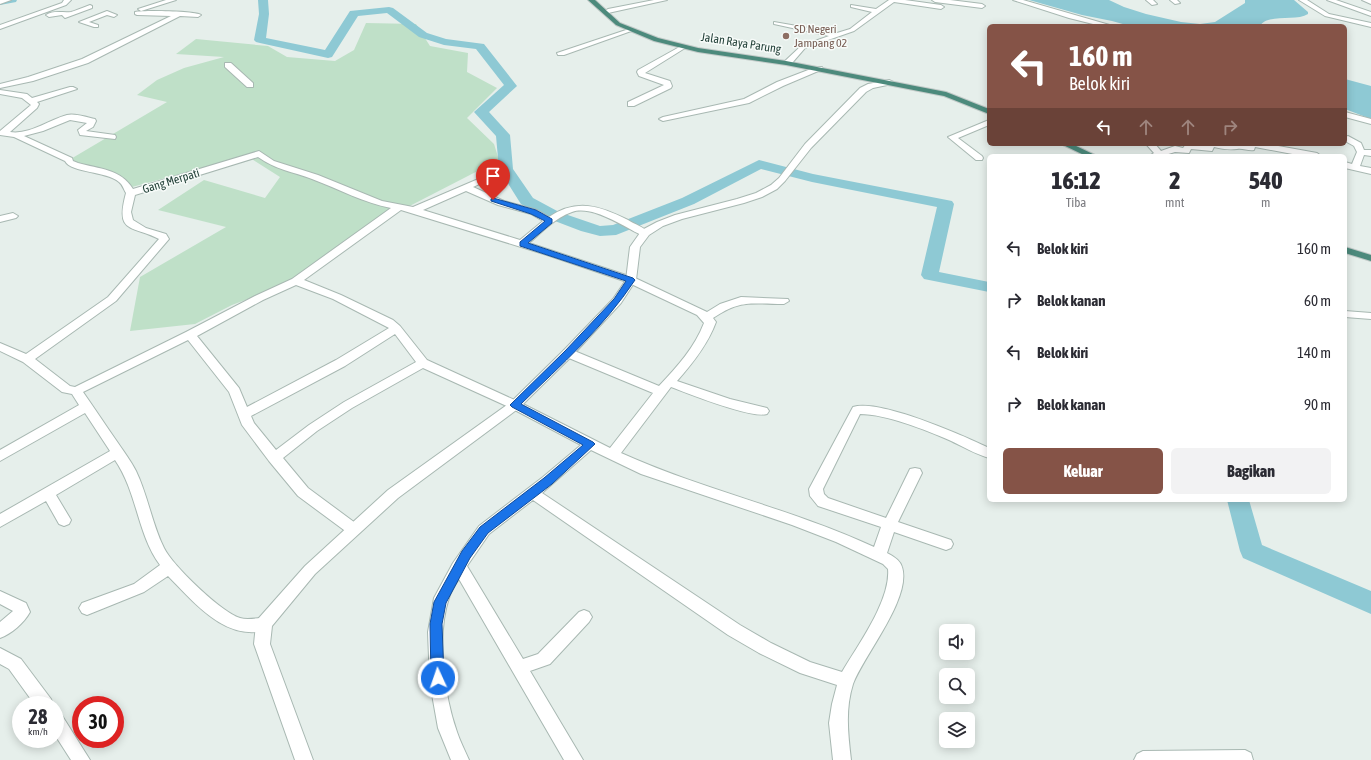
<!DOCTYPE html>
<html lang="id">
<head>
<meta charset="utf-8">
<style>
  :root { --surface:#fff; --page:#f2f2f3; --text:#2b2b33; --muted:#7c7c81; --accent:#855347 }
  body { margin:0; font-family:"Asap Condensed",sans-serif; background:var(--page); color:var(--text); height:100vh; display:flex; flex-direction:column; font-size:15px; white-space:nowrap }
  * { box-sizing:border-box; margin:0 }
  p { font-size:13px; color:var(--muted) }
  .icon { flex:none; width:22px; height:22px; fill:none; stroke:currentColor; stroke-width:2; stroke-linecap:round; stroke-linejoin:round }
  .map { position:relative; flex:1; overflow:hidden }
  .side { position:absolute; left:987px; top:154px; width:360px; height:348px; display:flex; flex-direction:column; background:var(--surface); border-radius:6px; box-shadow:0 2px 10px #0003 }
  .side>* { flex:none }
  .banner { position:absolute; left:987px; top:24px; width:360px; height:122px; border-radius:6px; box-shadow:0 2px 10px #0003; background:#855347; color:#fff; overflow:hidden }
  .controls { position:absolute; left:939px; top:624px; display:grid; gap:8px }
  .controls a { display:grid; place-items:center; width:36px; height:36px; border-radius:6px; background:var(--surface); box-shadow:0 2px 10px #0003; font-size:20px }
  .speed { position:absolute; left:12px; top:696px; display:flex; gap:8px; font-size:20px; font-weight:700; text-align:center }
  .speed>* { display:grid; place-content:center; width:52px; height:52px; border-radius:50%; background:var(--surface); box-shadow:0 2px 10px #0003; line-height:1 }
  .speed small { font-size:10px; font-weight:400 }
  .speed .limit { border:6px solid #d22; background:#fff; color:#111 }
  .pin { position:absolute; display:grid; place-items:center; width:34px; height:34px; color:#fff; margin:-41px -17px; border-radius:50% 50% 50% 0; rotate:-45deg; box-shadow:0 0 4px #0007 }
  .pin .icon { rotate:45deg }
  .me { position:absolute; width:44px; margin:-22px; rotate:357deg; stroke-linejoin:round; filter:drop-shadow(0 0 3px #0008) }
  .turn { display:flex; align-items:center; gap:14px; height:84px; padding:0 16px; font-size:18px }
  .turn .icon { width:52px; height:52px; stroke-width:2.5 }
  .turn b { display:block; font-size:28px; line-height:34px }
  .lanes { display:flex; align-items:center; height:38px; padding:0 16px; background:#0003; justify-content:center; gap:20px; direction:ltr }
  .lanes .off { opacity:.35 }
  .eta { display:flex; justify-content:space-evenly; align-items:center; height:68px; text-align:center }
  .eta b { font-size:24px; font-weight:800; line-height:28px }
  .primary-button { display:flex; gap:8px; margin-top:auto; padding:8px 16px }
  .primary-button a { flex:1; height:46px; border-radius:6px; background:var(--accent); color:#fff; font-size:16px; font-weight:800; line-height:46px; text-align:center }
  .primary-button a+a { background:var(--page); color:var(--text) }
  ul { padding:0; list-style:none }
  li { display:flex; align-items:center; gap:12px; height:52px; padding:0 16px }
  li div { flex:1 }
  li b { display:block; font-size:15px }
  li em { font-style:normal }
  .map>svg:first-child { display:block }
</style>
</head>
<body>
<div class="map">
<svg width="1371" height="760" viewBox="0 0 1371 760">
  <rect width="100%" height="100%" fill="#e6efeb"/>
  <path fill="#bfe0c8" d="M 366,23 L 416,24 L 430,46 L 468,53 L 467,72 L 497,88 L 467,118 L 494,144 L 499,160 L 398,212 L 290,283 L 232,305 L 195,324 L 130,331 L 140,277 L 226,227 L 158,210 L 204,180 L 265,198 L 280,177 L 247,156 L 132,187 L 97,169 L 69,160 L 167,102 L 137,95 L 157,80 L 184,68 L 224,57 L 176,54 L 196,39 L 268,46 L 287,57 L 335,61 L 354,50 Z"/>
  <path fill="#8ec9d4" d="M 1029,0 L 1109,0 L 1124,7 L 1146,14 L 1181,22 L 1200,24 L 1215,22 L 1245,3 L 1245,0 L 1294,0 L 1308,12 L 1308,14 C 1296,22 1268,13 1260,26 L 1130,26 L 1112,21 L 1082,15 Z
    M 1345,79 L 1371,86 L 1371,119 L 1345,109 Z"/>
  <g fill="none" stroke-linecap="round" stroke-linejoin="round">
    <path fill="#8ec9d4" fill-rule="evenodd" d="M 0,0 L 17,0 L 16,2 L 0,5 Z
      M 258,0 L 268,0 L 269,14 L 266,38 L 325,50 L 350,11 L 389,7 L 393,8 L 427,33 L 446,39 L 484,44 L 517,86 L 489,112 L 510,135 L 513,169 L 533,198 L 559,212 L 600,226 L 613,225 L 682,198 L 759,160 L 813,174 L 952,201 L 954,204 L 939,272 L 989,282 L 989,292 L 924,279 L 921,275 L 937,207 L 812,182 L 761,169 L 694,204 L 616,235 L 600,236 L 581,231 L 547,218 L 521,204 L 519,201 L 499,169 L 496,136 L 474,112 L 504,85 L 476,49 L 444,45 L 419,37 L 387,13 L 358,16 L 332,57 L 328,58 L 260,43 L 256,42 L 254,40 L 259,14 Z
      M 1227,500 L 1249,500 L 1262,545 L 1371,591 L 1371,614 L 1243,558 L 1240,551 Z"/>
    <defs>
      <path id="minor" d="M 0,0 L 11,0 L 0,4 Z
        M 64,0 L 71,0 L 66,5 L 0,29 L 0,25 L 62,3 Z
        M 166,0 L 176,0 L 141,11 L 138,9 Z
        M 654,0 L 667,0 L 608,13 L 605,11 L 608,9 Z
        M 889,0 L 905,0 L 941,5 L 944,7 L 941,9 L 894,2 L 854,31 L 805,48 L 792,63 L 789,63 L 785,61 L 801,46 L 829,36 L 774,24 L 774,22 L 837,33 L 850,29 L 872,12 L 851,7 L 851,5 L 876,9 Z
        M 932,0 L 950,0 L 982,4 L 985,6 L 982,8 L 935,2 Z
        M 1013,0 L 1023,0 L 1113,26 L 1101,26 L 1069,18 Z
        M 1146,0 L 1153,0 L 1157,4 L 1152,5 Z
        M 1170,0 L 1177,0 L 1180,3 L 1175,4 Z
        M 1299,0 L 1307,0 L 1329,14 L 1371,23 L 1371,27 L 1325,16 Z
        M 1327,0 L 1336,0 L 1371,12 L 1371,16 Z
        M 1362,0 L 1371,0 L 1371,4 Z
        M 90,5 L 92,6 L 92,8 L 65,18 L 62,15 L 49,17 L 46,15 C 53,10 63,13 71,12 C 78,10 84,7 90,5 Z
        M 107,11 L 117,15 L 114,17 L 107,15 L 89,22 L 98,25 L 98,27 L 94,27 L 79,22 Z
        M 135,12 C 143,10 196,11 201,15 L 198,17 L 180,16 L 88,63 L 33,81 L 0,88 L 0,84 L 28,77 L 82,59 L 171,16 L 137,15 L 135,14 Z
        M 629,29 L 634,30 L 564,55 L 558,55 L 557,53 Z
        M 683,45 L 687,47 L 685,48 L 645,73 L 670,81 L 672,86 L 671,88 L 634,106 L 628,106 L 628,102 L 664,85 L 639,76 L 637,72 L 638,70 Z
        M 225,63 L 231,63 L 253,83 L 253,87 L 247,87 L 225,67 Z
        M 816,67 L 822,67 L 823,69 L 783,86 L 749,103 L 663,121 L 659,119 L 663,117 L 744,99 L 777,82 Z
        M 70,87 L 73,87 L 77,89 L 37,102 L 39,104 L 37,108 L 10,132 C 30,135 48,120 67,115 C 74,113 87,117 95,119 L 96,121 L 93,127 L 86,131 L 115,135 L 116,137 L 115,139 L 80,135 L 78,130 L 87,123 L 70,120 L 43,131 L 24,136 L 72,158 L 73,161 L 78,163 C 99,169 121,169 133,189 L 259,151 L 274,161 L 318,175 L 382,201 L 413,207 L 483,177 L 486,178 L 488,180 L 473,187 L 504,201 L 537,210 L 549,217 C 577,198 600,206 628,220 C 634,224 644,227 649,233 L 647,235 L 641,235 C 623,226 592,205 572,212 C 555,218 542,232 529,243 L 635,278 L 707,312 L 720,304 L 741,297 L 788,299 L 789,301 L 784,304 C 751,304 741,299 713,318 L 716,322 C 708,344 693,363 677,381 L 730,399 L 767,408 L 769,411 L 767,414 C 752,419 689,394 671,387 L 621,453 C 703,490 792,509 874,547 L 881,527 L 818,506 L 810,496 L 809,489 L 853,407 C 880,399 962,435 989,448 L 989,458 C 975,454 962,446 949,440 C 926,430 885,414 860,414 L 823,489 L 824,494 L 828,498 L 886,518 L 910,469 L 915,468 L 920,469 L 922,473 L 898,522 L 951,540 L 953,544 L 951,548 L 946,550 L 894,532 L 887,553 C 893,556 900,560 902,567 C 912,598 864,655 853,684 C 845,709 848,734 851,760 L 833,760 L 829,723 L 832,704 L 837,685 L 800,673 L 759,653 L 728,635 L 533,500 L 489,534 L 467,566 L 523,659 L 538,654 L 579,612 L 584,610 L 589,612 L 592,617 L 589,622 L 550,664 L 530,671 L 583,760 L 564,760 L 459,579 C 455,585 451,592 449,598 C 436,636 444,695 457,732 C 460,741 465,751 469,760 L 451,760 L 438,728 L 430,683 L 428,632 L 434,598 L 453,563 L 479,526 L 543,477 L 581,445 L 511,408 L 423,368 L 352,408 L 317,431 L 283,458 L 308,488 L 358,525 L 360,529 L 358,533 L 353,535 L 348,533 L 298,496 L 269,461 L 242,425 L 229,392 L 188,340 L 83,392 C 95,409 106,426 118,443 C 124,452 131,461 136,471 C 148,496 152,524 164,548 C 173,566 221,612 240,618 C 250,621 260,616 270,619 L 272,624 L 270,629 C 227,644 195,603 168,576 L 144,592 L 87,615 L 82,613 L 79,608 L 82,603 L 134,584 L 160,565 C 137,534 138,494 115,460 L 56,495 L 71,520 L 69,524 L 64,526 L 59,524 L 46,501 L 0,527 L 0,514 L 110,451 L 85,413 L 0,461 L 0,450 L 79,405 L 72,394 L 62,392 L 23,362 L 0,351 L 0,343 L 26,354 L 108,297 L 159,239 C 131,225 115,234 126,193 C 124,190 123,185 119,182 C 107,171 71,173 65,161 L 14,137 L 0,135 L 0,131 L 31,105 L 22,98 L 0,94 L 0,90 L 27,94 L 32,98 ZM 258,157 C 274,169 294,172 312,179 C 339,189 364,203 391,208 L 292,279 L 255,296 L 186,332 L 75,387 L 70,386 L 35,359 L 116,301 L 169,239 L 166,234 L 146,228 L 133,220 L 131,212 L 135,195 ZM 466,191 L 498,205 L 531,214 L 543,221 L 520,240 L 423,210 ZM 401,210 L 547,255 L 627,282 L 697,315 L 704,323 C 695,347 677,367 659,386 L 572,350 L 564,350 L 562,353 L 564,356 L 653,393 L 610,448 L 519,402 L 427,360 L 400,326 L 393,320 L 341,295 L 304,280 ZM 296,285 L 333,299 L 389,328 L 336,360 L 247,407 L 239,388 L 197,336 L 263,300 ZM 395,334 L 416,362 L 344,402 L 309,425 L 276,450 L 254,423 L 251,416 L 345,366 ZM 591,450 L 641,474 L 792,525 L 836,542 L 883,564 L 888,569 C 891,600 858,645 842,672 L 810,662 L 771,643 L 740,625 L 542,493 Z
        M 1345,112 L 1371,119 L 1371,124 L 1345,117 Z
        M 989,120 L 989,125 L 958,138 L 982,156 L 983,158 L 982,160 L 976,160 L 948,137 Z
        M 1348,136 L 1361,143 L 1364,150 L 1371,150 L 1371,156 L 1364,155 L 1360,166 L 1371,168 L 1371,174 L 1345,168 L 1345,162 L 1352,164 L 1357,152 L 1354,146 L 1345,141 L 1345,137 Z
        M 1146,144 L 1155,144 L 1161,151 L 1175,146 L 1183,148 L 1186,144 L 1205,146 L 1206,144 L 1267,144 L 1317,153 L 1321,156 L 1303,156 L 1255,147 L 1254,150 C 1248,151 1243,148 1237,149 C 1229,150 1222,149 1214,147 L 1212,151 L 1191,149 L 1189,153 L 1175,152 L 1162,156 L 1149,156 L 1154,153 Z
        M 13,213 L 18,216 L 16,218 L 0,222 L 0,216 Z
        M 1345,311 L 1371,313 L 1371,319 L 1345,317 Z
        M 0,591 L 26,603 L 30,612 C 24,623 11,634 0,638 L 0,622 L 13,611 L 0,604 Z
        M 0,648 L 21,659 L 51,699 L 53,705 L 35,705 L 9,669 L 0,664 Z
        M 55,712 L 61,714 L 90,760 L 71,760 L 55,735 Z
        M 1245,750 L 1251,753 L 1253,760 L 1134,760 L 1137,754 L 1143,751 Z"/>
      <path id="tertiary" d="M 889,80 L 893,82 L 892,84 L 873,88 L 866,92 L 811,148 L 785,181 L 777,189 L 762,197 L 744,203 L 682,219 L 663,226 L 649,235 L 640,247 L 636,280 L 621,303 L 572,356 L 519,408 L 398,498 L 315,574 L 272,626 L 270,644 L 313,760 L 295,760 L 254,644 L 256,624 L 258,619 L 305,566 L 388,490 L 511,402 L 564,350 L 613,299 L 626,280 L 630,247 L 642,230 L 657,222 L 675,215 L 737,199 L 756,193 L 771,185 L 779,178 L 805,144 L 860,88 L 868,84 Z"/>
      <path id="trunk" d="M 588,0 L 595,0 L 620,23 L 658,38 L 698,48 L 786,61 L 946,92 L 989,109 L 989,114 L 944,96 L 786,65 L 698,52 L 654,41 L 616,25 Z
        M 1061,144 L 1072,144 L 1097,156 L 1086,156 Z
        M 1345,247 L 1371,255 L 1371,261 L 1345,253 Z"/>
    </defs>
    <use href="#minor" stroke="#a8b8b2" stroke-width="2"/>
    <use href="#tertiary" stroke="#a8b8b2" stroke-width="2"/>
    <use href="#trunk" stroke="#c2cac8" stroke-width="2"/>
    <use href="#minor" fill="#fff" fill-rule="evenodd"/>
    <use href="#tertiary" fill="#fff" fill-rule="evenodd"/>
    <use href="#trunk" fill="#4c8a7c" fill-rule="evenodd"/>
  </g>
  <path fill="#1a73e8" stroke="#114b97" d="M 493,198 L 536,210 L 552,219 L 552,223 L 528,243 L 633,278 L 635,280 C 604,327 561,365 521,404 L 593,442 L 595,444 L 552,484 L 488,533 L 470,558 L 446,603 L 442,624 L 444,678 L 442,683 L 438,684 L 433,683 L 431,678 L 430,624 L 434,602 L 462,551 L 480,527 L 544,478 L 583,445 L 512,407 L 510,405 L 565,351 L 614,299 L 626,281 L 520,246 L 520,242 L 545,221 L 531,214 L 491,201 L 491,199 Z"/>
  <circle fill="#8d6e63" stroke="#f7fbf9" stroke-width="1.5" cx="786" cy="36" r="4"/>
  <g text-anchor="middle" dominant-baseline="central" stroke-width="3" stroke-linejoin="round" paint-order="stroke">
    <g font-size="12" fill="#785e54" stroke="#f7fbf9" text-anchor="start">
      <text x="794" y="29">SD Negeri<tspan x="794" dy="14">Jampang 02</tspan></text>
    </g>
    <g font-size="12" fill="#24423a" stroke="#f7fbf9">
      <text transform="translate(741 43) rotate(9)">Jalan Raya Parung</text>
      <text transform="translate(171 181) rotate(-17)">Gang Merpati</text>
    </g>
  </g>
</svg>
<div class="controls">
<a><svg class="icon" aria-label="sound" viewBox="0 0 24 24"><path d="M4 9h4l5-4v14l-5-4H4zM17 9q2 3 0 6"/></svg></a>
<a><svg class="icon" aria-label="search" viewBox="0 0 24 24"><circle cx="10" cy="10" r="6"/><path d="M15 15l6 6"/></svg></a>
<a><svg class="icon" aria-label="layers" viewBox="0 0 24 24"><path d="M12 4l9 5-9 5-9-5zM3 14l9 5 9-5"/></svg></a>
</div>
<div class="speed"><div>28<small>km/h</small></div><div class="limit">30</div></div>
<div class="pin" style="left:493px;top:200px;background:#d93025"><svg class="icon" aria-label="arrive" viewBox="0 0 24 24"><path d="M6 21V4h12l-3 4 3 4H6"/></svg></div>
<svg class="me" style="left:438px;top:678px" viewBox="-20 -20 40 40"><circle r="17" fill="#1a73e8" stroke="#fff" stroke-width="3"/><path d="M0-11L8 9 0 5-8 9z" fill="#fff"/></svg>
<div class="banner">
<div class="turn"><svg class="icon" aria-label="left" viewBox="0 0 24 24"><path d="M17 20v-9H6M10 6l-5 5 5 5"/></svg><div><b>160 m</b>Belok kiri</div></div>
<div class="lanes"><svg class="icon" aria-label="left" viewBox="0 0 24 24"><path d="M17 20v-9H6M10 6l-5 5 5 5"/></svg><svg class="icon off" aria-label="ahead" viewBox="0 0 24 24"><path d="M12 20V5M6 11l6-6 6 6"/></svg><svg class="icon off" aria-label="ahead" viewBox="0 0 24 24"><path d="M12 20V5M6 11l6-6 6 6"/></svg><svg class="icon off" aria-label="right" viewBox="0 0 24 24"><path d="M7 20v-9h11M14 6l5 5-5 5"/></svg></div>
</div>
<section class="side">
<div class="eta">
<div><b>16:12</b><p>Tiba</p></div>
<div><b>2</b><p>mnt</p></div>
<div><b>540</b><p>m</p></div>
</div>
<ul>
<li><svg class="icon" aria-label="left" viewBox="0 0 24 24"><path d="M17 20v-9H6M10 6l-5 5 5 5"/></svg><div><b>Belok kiri</b></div><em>160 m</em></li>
<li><svg class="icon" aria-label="right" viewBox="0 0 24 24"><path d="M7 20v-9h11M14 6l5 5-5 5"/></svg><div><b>Belok kanan</b></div><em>60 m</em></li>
<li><svg class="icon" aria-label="left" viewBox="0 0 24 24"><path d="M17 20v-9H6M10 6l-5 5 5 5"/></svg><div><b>Belok kiri</b></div><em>140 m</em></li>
<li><svg class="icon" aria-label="right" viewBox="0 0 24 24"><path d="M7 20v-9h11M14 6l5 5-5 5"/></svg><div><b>Belok kanan</b></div><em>90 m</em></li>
</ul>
<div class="primary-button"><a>Keluar</a><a>Bagikan</a></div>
</section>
</div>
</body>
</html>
